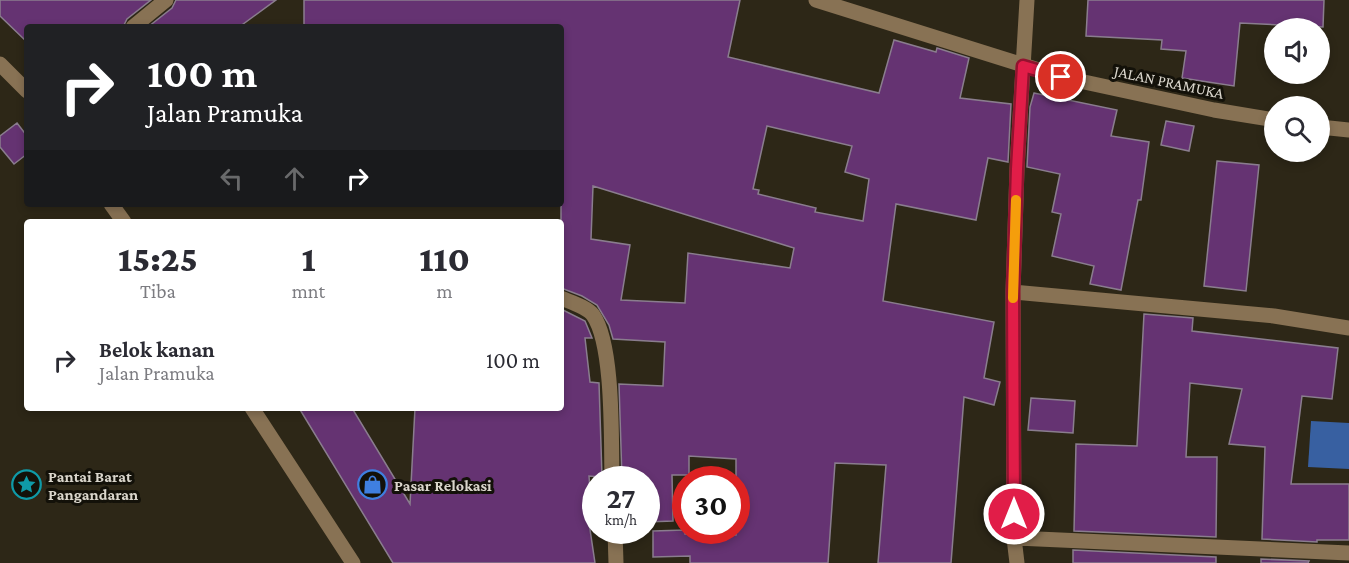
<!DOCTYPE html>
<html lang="id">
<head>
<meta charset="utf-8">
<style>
  :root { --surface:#fff; --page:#f7f7f7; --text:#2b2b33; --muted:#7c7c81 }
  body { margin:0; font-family:"Crimson Pro",serif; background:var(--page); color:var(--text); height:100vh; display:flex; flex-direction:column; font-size:22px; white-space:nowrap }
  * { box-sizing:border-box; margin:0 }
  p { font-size:20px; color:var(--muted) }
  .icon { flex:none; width:33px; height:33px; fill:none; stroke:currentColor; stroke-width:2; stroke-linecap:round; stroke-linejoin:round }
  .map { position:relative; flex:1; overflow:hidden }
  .details { position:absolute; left:24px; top:219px; width:540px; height:192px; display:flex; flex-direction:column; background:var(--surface); border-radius:6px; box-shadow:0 3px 9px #0003 }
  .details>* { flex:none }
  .banner { position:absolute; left:24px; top:24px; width:540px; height:183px; border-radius:6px; box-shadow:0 3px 9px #0003; background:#202124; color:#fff; overflow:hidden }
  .buttons { position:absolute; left:1264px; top:18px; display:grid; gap:12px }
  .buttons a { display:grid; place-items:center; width:66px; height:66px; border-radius:50%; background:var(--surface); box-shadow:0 3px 9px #0003; font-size:30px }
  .speed { position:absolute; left:582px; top:466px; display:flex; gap:12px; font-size:30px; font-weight:700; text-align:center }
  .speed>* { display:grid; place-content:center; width:78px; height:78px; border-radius:50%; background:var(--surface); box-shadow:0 3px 9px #0003; line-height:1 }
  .speed small { font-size:15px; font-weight:400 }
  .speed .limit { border:9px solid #d22; background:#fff; color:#111 }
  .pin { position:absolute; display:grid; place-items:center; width:51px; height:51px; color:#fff; margin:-26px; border:3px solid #fff; border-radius:50%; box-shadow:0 2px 6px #0007 }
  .me { position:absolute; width:66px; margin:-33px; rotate:0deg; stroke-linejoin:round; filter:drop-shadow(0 0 4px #0008) }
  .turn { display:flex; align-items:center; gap:21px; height:126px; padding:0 24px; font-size:27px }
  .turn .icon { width:78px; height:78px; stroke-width:2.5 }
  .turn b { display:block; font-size:42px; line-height:51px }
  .lanes { display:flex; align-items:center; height:57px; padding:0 24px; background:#0003; justify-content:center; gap:30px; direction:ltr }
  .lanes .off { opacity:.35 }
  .eta { display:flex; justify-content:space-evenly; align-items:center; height:102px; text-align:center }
  .eta b { font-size:36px; font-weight:800; line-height:42px }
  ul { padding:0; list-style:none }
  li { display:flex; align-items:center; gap:18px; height:78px; padding:0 24px }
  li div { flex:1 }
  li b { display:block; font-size:22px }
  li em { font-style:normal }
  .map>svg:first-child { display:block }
</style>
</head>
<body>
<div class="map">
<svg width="1349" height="563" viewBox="0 0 1349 563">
  <rect width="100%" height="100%" fill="#2d2717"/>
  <path fill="#3860a1" d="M 1311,421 L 1349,423 L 1349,469 L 1308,467 Z"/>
  <path fill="#653372" stroke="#8a7d8e" stroke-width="1.5" fill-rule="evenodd" d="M 0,0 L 151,0 L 127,19 L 123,27 L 27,27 L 27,42 L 0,16 Z
    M 176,0 L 276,0 L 239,27 L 148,27 L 172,8 Z
    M 304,0 L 740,0 L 728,57 L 879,93 L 894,40 L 936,52 L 937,48 L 969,58 L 960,98 L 1011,104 L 1008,162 L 988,158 L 976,220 L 896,204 L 883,301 L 994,322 L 984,378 L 1000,382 L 994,405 L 964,397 L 951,563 L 878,563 L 886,465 L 835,463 L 828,563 L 690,563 L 690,556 L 653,557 L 653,531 L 685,530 L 685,534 L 736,535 L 736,459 L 689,456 L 689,475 L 672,475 L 673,521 L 646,522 L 646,480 L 622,479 L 619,384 L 663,386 L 665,342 L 613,339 L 609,325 L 597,305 L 582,296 L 561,288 L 561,27 L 304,27 ZM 767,126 L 852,146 L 845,172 L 869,179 L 863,221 L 815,212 L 816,208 L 758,194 L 759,190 L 753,189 ZM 593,186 L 794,248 L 790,268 L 688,253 L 685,303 L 621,300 L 630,245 L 591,239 Z
    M 1088,0 L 1324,0 L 1323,27 L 1240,23 L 1234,86 L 1182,78 L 1186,51 L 1161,49 L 1162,40 L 1086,36 Z
    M 1034,93 L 1117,110 L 1111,136 L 1149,142 L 1141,200 L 1138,200 L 1121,290 L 1090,284 L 1094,266 L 1052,256 L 1061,214 L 1052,212 L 1060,174 L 1027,167 L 1030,107 Z
    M 1166,121 L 1194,126 L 1189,151 L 1161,145 Z
    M 17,123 L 27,136 L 27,154 L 14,164 L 0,147 L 0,136 Z
    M 1217,161 L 1259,165 L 1246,291 L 1204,286 Z
    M 561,309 L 585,321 L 592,338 L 585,338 L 590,382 L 599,383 L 602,477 L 589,476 L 592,516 L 588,516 L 595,563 L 393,563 L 299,408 L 352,408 L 410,504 L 415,408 L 561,408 Z
    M 1144,314 L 1193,318 L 1192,331 L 1338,348 L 1332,399 L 1302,396 L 1291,484 L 1349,484 L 1349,540 L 1317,540 L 1317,542 L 1262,539 L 1265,447 L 1229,444 L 1242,389 L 1190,383 L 1186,457 L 1217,457 L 1216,537 L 1074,531 L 1076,444 L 1137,446 Z
    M 1031,398 L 1075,401 L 1073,433 L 1028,430 Z
    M 1073,550 L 1216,557 L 1216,563 L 1073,563 Z
    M 1261,559 L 1309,561 L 1308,563 L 1261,563 Z"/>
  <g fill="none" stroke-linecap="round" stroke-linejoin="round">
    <path stroke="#887254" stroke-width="15" d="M 816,0 L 1061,77 L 1214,110 L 1275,120
      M 133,27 L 166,0
      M 0,64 L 27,91
      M 1320,127 L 1349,130
      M 111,204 L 124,222
      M 1013,292 L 1274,316 L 1349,328
      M 561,298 C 570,302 587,307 593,315 C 614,345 611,441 612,480
      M 252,408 L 353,563
      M 615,531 L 616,563
      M 1014,538 L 1349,553
      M 1017,563 L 1014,538 L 1013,292 L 1017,169 L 1027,0"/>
  </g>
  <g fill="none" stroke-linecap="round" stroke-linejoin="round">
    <defs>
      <path id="route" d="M 1014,514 L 1013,291 L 1017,169 L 1023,66 L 1061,77"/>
    </defs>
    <use href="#route" stroke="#92132f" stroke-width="15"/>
    <use href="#route" stroke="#e11d48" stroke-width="10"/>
    <path stroke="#f59e0b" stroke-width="10" d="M 1013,298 L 1016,200"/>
  </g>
  <defs>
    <symbol id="sight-ring" viewBox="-11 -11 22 22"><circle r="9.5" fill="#131109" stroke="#0f9aa8" stroke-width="1.5"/><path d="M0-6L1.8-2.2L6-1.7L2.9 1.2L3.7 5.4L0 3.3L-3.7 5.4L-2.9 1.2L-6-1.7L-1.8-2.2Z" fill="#0f9aa8"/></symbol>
    <symbol id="shop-ring" viewBox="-11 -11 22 22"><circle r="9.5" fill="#131109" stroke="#3f7fe0" stroke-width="1.5"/><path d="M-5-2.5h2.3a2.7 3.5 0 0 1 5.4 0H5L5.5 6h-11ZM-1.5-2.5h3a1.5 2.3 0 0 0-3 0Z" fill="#3f7fe0"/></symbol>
  </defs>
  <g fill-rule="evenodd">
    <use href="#sight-ring" x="10" y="468" width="33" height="33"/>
    <use href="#shop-ring" x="356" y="468" width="33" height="33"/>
  </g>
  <g text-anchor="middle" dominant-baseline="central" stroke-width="6" stroke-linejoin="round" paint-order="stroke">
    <g font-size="16" fill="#dad6cc" stroke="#131109">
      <text transform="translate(1169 82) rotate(12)">JALAN PRAMUKA</text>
    </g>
    <g font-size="16" font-weight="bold" fill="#dad6cc" stroke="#131109" text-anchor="start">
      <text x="48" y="476">Pantai Barat<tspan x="48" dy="18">Pangandaran</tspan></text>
      <text x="394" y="485">Pasar Relokasi</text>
    </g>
  </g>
</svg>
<div class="buttons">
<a><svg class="icon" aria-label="sound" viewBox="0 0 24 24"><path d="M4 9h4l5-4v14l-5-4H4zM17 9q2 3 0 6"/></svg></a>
<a><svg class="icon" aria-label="search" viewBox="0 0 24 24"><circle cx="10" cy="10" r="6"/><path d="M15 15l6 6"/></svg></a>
</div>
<div class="speed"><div>27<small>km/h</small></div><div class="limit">30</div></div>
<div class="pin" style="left:1061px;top:77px;background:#d93025"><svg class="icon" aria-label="arrive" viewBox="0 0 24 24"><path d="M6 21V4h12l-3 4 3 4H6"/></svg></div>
<svg class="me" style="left:1014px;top:514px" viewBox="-20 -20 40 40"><circle r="17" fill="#e11d48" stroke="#fff" stroke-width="3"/><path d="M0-11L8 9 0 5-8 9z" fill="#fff"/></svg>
<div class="banner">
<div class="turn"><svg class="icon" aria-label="right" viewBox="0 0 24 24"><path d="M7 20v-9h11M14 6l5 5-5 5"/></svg><div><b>100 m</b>Jalan Pramuka</div></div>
<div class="lanes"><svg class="icon off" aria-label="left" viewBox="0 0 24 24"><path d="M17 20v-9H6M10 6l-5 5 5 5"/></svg><svg class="icon off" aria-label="ahead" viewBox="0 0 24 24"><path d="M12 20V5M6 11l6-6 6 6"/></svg><svg class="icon" aria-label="right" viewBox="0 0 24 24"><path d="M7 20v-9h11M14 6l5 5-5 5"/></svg></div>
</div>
<section class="details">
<div class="eta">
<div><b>15:25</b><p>Tiba</p></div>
<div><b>1</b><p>mnt</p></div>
<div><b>110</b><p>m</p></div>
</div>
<ul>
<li><svg class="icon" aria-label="right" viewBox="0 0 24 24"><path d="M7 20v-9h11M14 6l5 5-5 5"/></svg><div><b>Belok kanan</b><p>Jalan Pramuka</p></div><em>100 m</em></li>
</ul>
</section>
</div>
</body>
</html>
